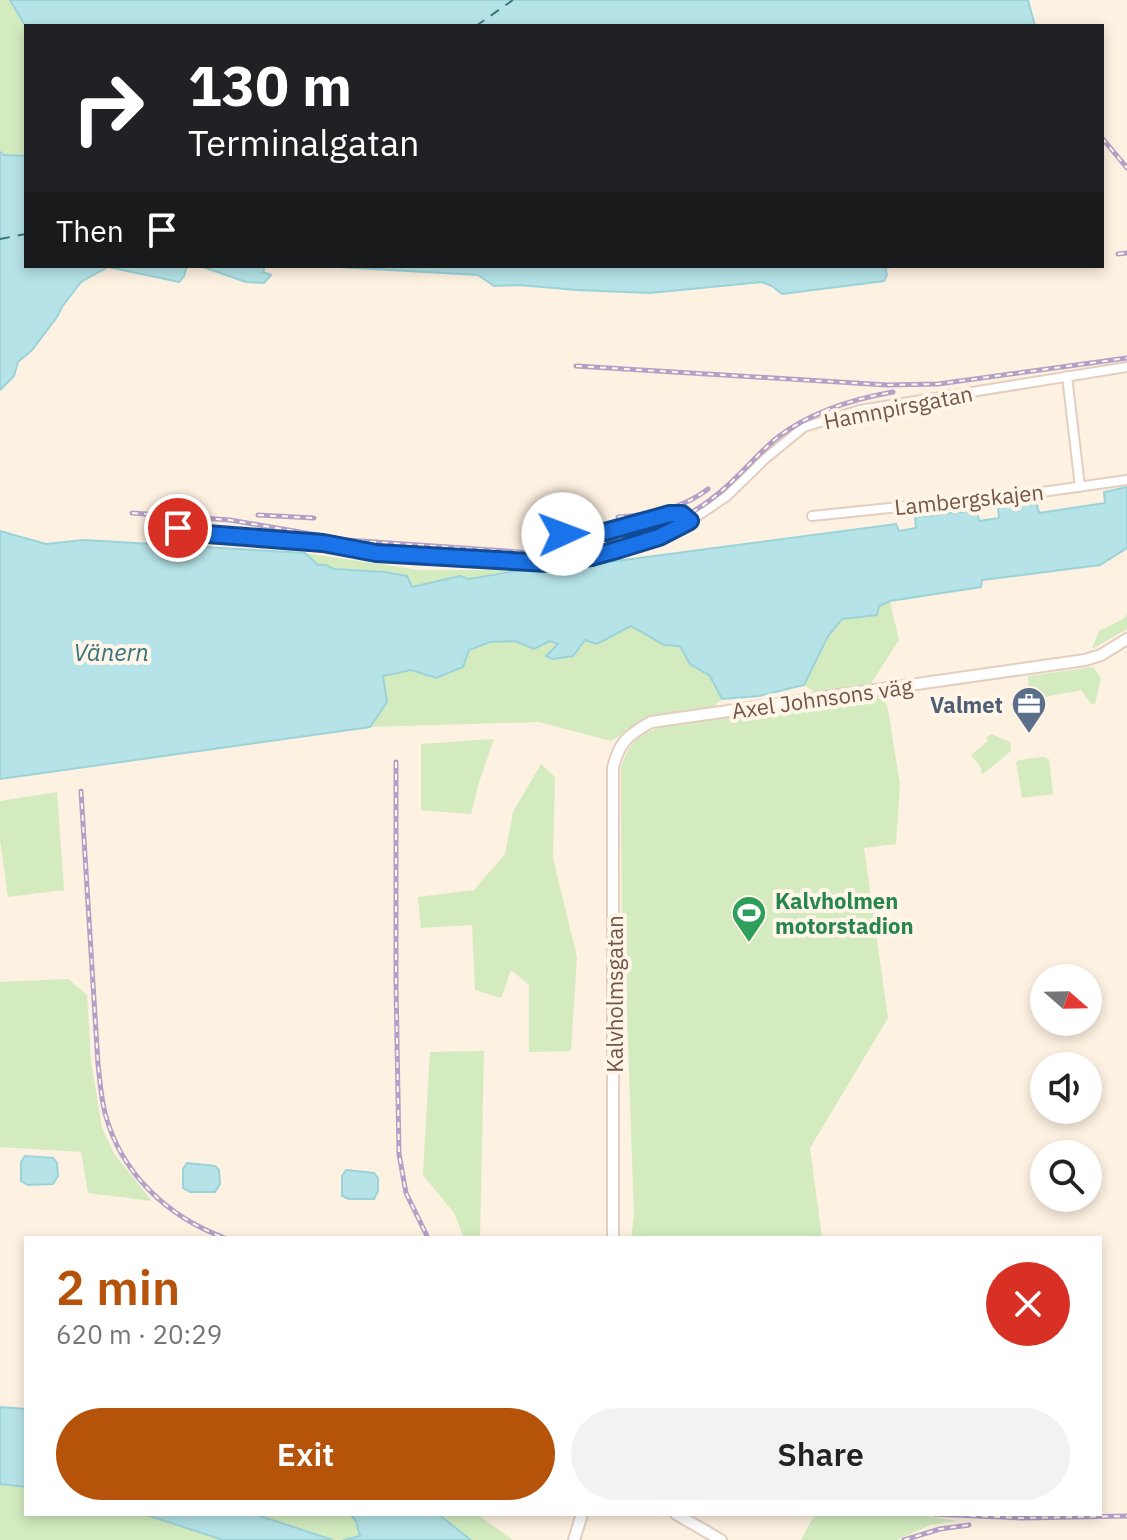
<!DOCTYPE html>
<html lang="en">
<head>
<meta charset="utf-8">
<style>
  :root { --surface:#fff; --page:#f2f2f2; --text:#222; --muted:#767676; --accent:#b45309 }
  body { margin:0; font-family:"IBM Plex Sans",sans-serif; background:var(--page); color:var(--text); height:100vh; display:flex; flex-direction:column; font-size:30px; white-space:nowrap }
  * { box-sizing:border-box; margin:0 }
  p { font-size:26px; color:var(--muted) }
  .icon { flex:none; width:44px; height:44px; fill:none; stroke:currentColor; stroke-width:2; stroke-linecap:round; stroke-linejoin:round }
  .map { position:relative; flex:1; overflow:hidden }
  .side { position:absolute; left:24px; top:1236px; width:1078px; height:280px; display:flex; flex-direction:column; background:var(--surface); border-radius:0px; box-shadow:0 4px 12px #0003 }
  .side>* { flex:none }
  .top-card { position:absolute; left:24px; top:24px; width:1080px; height:244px; border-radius:0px; box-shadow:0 4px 12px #0003; background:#202124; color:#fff; overflow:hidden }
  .needle { width:52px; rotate:110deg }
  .tools { position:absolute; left:1030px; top:964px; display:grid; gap:16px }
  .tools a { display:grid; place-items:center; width:72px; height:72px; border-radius:50%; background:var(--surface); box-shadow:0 4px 12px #0003; font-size:40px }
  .pin { position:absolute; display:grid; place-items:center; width:68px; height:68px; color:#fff; margin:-34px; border:4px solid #fff; border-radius:50%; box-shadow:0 2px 8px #0007 }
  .me { position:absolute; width:88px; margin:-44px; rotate:88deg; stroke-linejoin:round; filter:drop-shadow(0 0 6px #0008) }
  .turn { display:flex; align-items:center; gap:28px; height:168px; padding:0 32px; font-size:36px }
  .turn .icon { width:104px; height:104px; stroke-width:2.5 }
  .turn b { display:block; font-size:56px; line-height:68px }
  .then { display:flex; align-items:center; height:76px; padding:0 32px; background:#0003; gap:16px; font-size:30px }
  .round { display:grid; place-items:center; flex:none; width:84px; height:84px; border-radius:42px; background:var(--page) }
  .headline { display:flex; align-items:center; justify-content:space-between; height:136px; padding:0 32px }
  h1 { font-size:48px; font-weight:600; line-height:60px; color:var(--accent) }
  .button { display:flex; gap:16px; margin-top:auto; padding:16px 32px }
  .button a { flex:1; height:92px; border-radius:48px; background:var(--accent); color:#fff; font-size:32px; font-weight:600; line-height:92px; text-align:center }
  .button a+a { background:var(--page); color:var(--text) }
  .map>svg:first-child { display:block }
</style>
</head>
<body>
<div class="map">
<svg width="1127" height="1540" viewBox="0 0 1127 1540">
  <rect width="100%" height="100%" fill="#fdf1e1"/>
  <path fill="#d3ebbf" d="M 0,0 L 10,0 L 26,27 L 26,156 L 3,155 L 0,152 Z
    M 305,553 L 419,570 L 521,570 L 469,579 L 435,581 L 411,587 L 407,576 L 385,572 L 334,569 L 326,565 L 318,565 Z
    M 890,601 L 899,640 L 870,685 L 817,693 L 804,685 L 828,636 L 842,618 L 877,615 L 879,606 Z
    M 1127,614 L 1127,629 L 1092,649 L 1099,631 L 1123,619 Z
    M 631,626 L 664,645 L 680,646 L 690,664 L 710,676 L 722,699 L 713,707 L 664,714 L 639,724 L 611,741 L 539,722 L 370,727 L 386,702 L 383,676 L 411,670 L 436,678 C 459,659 483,634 516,642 C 522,643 529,647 534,649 L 550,641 L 558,644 L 546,655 L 552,659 L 585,639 L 597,644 Z
    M 1093,667 L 1101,678 L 1095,704 L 1091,704 L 1081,690 C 1066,694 1054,693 1040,700 L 1029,694 L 1028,676 Z
    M 883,697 L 888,709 L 900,785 L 896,844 L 864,848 L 888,1018 L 810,1148 L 822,1238 L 631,1238 L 634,1216 L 626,984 L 622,979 L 621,768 C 630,741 635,738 661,726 L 846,703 Z
    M 991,734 L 1010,742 L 1011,751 L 983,774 L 980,772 L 982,769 L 971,755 L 988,741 L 986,738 Z
    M 494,739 L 479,782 L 471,814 L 421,810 L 421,744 Z
    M 1043,757 L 1049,759 L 1053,794 L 1022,798 L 1016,762 L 1019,760 Z
    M 541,764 L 555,777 L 553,858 L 577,957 L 571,1051 L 529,1052 L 529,985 L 511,970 L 501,998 L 475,990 L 472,925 L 421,928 L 418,897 L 474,890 L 505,854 L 513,812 Z
    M 57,792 L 64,890 L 8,897 L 0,840 L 0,801 Z
    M 68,979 L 87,995 L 91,1061 L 102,1128 L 115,1155 L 152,1201 L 88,1193 L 81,1152 L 0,1147 L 0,982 Z
    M 484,1051 L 480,1238 L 463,1236 L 454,1213 L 423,1175 L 430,1052 Z
    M 0,1484 L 26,1487 L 26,1514 L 144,1514 L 223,1540 L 0,1540 Z
    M 242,1514 L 350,1514 L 356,1521 L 360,1536 L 343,1540 L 333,1540 Z
    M 438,1514 L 477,1514 L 513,1540 L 471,1540 Z
    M 815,1514 L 914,1514 L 957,1521 L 930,1525 L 897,1540 L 801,1540 Z"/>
  <path fill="#b5e3e7" stroke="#9bd3d9" stroke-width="2" d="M 10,0 L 1028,0 L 1035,26 L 26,27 Z
    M 0,152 L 4,155 L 26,156 L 26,266 L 187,266 L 184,276 L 179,282 L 108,267 L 81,282 L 62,307 L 57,317 L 32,350 L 18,362 L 14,376 L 0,390 Z
    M 200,266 L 265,266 L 263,272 L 271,275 L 264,283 L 246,282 Z
    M 321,266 L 898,266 L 885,268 L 887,275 L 884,281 L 782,294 L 772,286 L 762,282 L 650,293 L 576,290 L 519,285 L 494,286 L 478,275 Z
    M 1127,487 L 1127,548 L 1100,565 L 982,580 L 981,587 L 890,601 L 879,606 L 877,615 L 842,619 L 828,636 L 804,685 L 759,696 L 722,699 L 710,676 L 690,664 L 680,646 L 664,645 L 631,626 L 597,644 L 585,640 L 573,656 L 552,659 L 546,656 L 558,644 L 550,641 L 534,649 L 515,641 L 490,642 L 469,650 L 463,667 L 436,678 L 411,670 L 383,676 L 387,702 L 370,727 L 0,779 L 0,531 L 46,544 L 84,540 L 305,553 L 318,565 L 326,565 L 334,569 L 385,572 L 407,576 L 412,587 L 460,576 L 469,579 L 521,570 L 586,565 L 896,524 L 899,531 L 916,528 L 915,517 L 977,510 L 979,521 L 999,518 L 998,507 L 1036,501 L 1039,513 L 1105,503 L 1104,492 Z
    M 25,1156 L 53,1158 L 57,1163 L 58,1176 L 53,1184 L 28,1185 L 21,1181 L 21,1162 Z
    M 187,1163 L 215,1166 L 219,1170 L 220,1184 L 215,1192 L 190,1192 L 183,1188 L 183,1169 Z
    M 346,1170 L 374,1173 L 378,1178 L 378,1191 L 374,1199 L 349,1199 L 342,1196 L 342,1176 Z
    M 0,1407 L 26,1409 L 26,1487 L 0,1484 Z
    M 144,1514 L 254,1514 L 333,1540 L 223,1540 Z
    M 350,1514 L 438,1514 L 471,1540 L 343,1540 L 360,1536 L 356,1521 Z"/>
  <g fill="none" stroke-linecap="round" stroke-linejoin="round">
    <path stroke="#3a757c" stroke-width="2" stroke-dasharray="10 8" stroke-linecap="butt" d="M 476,26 L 513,0
      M 0,239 L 26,234"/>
    <defs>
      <path id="minor" d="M 1067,376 L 1080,487
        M 812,516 L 1035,493 L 1127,480
        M 176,519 L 178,528 L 194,533 L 323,543 L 376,553 L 547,563 L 591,557 L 620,549 L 659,537 L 690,521
        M 563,534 L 605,532 L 670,514 L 682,514 L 690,521 L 727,496 L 766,458 L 804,427 L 860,410 L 1127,367"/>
      <path id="tertiary" d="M 613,1238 L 613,768 C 619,742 628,735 651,722 L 1085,660 L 1101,655 L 1127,639
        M 676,1514 L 721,1540
        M 574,1540 L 582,1514"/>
    </defs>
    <use href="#minor" stroke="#e4cec0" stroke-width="12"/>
    <use href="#tertiary" stroke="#e4cec0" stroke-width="14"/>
    <use href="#minor" stroke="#fff" stroke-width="8"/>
    <use href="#tertiary" stroke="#fff" stroke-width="10"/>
    <defs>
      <path id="rail" d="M 1102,138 L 1127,168
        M 1118,254 L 1127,253
        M 576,366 L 887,385 L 938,384 L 1127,358
        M 132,513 L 230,520 L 346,540 L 549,554 L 598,549 L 657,528
        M 258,515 L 314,518
        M 618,517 C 650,515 682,509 708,489
        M 648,531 C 675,523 698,511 719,493 C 740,476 757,454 778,437 C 811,412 853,399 893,392
        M 547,541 L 581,542
        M 396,762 L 396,983 L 399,1154 L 406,1193 L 428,1238
        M 81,791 L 98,1064 C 100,1081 101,1097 105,1113 C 121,1174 168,1217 225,1238
        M 934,1514 L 1021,1518 L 1127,1516
        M 904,1540 L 940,1529 L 969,1525"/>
    </defs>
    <use href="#rail" stroke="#b2a0c6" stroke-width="5"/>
    <use href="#rail" stroke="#fff5e8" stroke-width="2" stroke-dasharray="6" stroke-linecap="butt"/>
  </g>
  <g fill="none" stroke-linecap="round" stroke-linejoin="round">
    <defs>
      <path id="route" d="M 178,528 L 194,533 L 323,543 L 376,553 L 547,563 L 591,557 L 620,549 L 659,537 L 690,521 L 682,514 L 670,514 L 605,532 L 563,534"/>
    </defs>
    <use href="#route" stroke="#114b97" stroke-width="20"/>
    <use href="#route" stroke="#1a73e8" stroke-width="14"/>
  </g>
  <defs>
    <symbol id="office-pin" viewBox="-11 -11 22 30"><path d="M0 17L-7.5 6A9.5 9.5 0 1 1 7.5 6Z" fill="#5c6f8a" stroke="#fff5e8"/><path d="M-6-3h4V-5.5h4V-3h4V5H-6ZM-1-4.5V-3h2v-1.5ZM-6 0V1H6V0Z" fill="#fff"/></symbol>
    <symbol id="stadium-pin" viewBox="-11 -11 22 30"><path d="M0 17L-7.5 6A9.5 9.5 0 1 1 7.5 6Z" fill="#2e9e5b" stroke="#fff5e8"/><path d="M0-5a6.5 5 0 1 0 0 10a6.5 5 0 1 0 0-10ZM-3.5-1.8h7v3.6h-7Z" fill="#fff"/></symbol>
  </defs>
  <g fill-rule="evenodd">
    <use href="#office-pin" x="1009" y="684" width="40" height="54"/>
    <use href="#stadium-pin" x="729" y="893" width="40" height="54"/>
  </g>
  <g text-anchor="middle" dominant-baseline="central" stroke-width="8" stroke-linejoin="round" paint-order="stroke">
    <g font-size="22" fill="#755547" stroke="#fff5e8">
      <text transform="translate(898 407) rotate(-11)">Hamnpirsgatan</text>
      <text transform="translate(969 499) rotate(-6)">Lambergskajen</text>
      <text transform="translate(822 698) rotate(-8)">Axel Johnsons väg</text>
      <text transform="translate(614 994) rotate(-90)">Kalvholmsgatan</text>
    </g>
    <g font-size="22" font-weight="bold" fill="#4e5e75" stroke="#fff5e8" text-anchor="end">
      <text x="1003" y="704">Valmet</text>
    </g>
    <g font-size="22" font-weight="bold" fill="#27864d" stroke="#fff5e8" text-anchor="start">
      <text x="775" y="900">Kalvholmen<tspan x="775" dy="25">motorstadion</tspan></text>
    </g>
    <g font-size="24" font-style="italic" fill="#3a757c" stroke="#fff5e8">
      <text x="111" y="652">Vänern</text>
    </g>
  </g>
</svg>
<div class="tools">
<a><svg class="needle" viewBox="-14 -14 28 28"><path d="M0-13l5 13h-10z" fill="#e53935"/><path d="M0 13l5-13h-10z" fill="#767676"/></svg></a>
<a><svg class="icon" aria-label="sound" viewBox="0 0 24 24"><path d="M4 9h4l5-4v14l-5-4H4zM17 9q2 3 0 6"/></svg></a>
<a><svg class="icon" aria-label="search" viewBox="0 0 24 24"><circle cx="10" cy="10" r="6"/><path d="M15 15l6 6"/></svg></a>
</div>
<div class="pin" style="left:178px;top:528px;background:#d93025"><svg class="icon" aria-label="arrive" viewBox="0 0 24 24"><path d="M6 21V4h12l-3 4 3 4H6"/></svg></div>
<svg class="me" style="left:563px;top:534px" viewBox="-20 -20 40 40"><circle r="19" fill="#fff"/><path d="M0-13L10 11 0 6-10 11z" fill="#1a73e8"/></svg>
<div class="top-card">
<div class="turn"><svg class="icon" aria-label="right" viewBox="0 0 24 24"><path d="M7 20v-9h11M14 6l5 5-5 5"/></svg><div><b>130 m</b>Terminalgatan</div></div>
<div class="then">Then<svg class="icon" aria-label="arrive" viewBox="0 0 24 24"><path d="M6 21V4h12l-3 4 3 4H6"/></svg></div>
</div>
<section class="side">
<div class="headline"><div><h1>2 min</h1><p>620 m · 20:29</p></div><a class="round" style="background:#d93025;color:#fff"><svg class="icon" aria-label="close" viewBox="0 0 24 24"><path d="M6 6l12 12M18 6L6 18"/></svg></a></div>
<div class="button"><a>Exit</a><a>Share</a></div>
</section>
</div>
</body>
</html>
